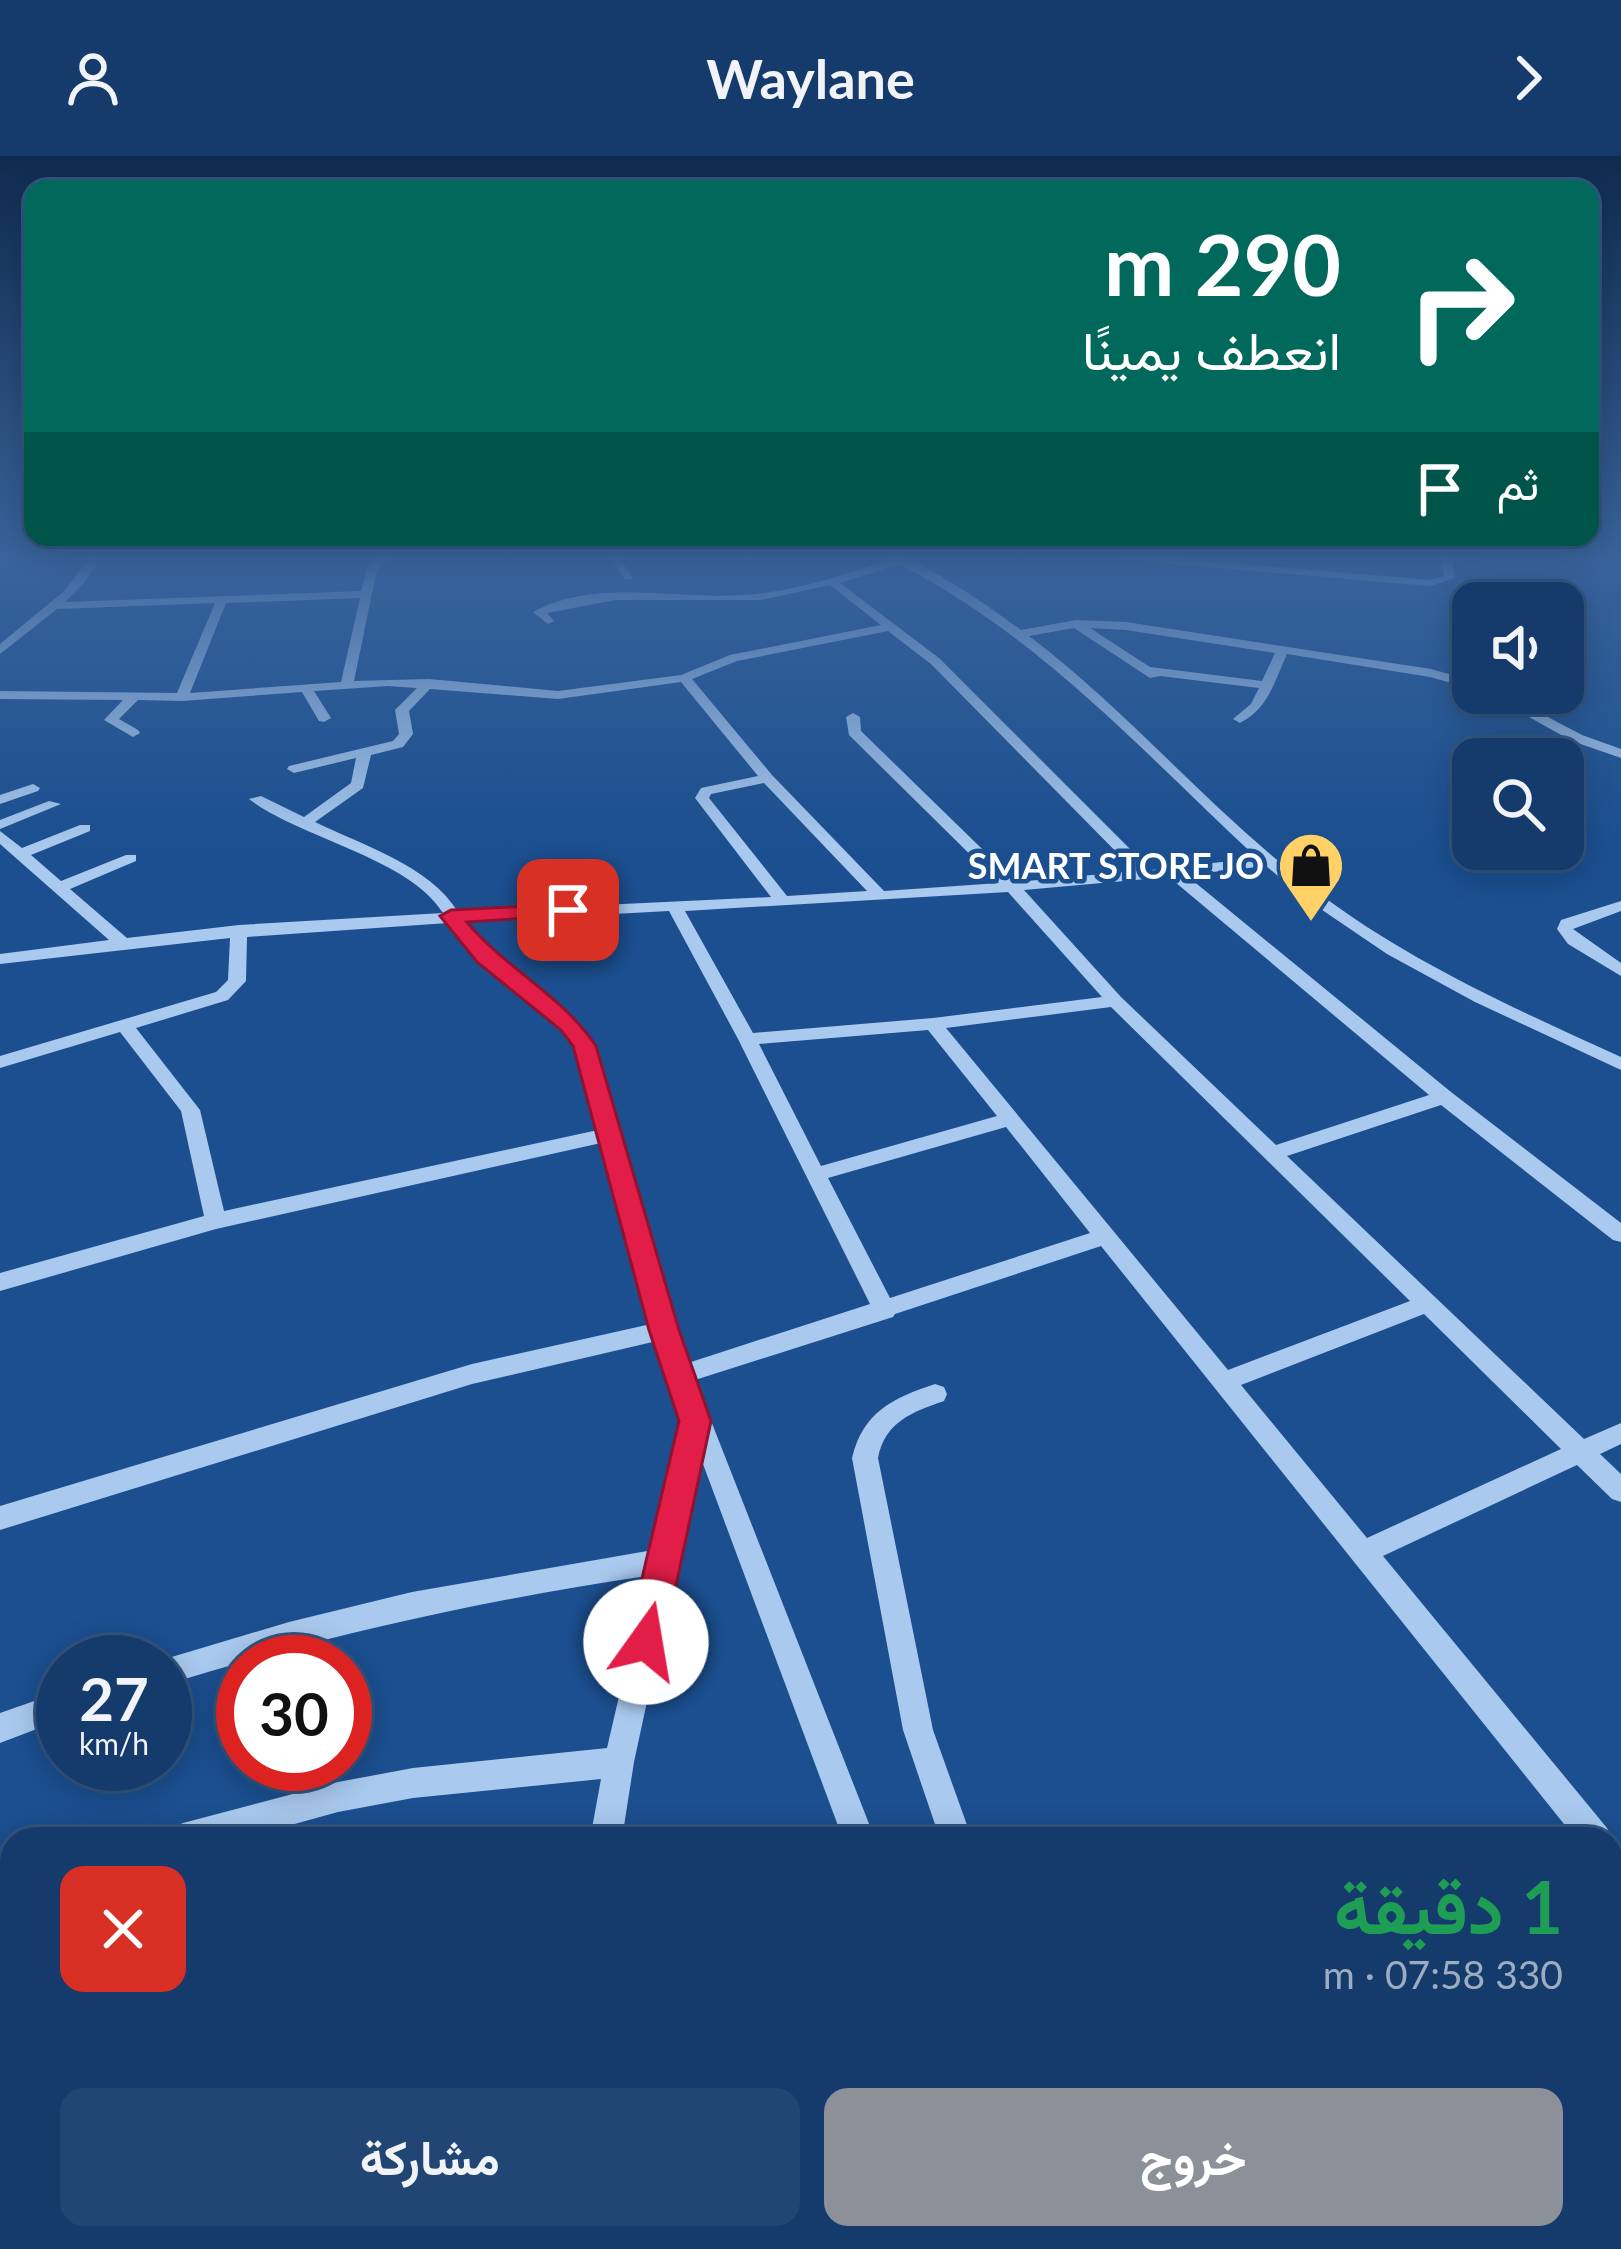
<!DOCTYPE html>
<html lang="ar">
<head>
<meta charset="utf-8">
<style>
  :root { --surface:#143b6b; --page:#214673; --text:#f1f3f6; --muted:#9dadc1; --line:#33557e; --accent:#8c9099 }
  body { margin:0; font-family:Lato,Vazirmatn,sans-serif; background:var(--page); color:var(--text); direction:rtl; height:100vh; display:flex; flex-direction:column; font-size:45px; white-space:nowrap }
  * { box-sizing:border-box; margin:0 }
  p { font-size:39px; color:var(--muted) }
  .icon { flex:none; width:66px; height:66px; fill:none; stroke:currentColor; stroke-width:2; stroke-linecap:round; stroke-linejoin:round }
  .map { position:relative; flex:1; overflow:hidden; direction:ltr }
  .drawer { position:absolute; left:0px; top:1671px; width:1623px; height:423px; display:flex; flex-direction:column; background:var(--surface); border-radius:36px 36px 0 0; box-shadow:0 6px 30px #0003,0 0 0 3px var(--line); direction:rtl }
  .drawer>* { flex:none }
  .guide { position:absolute; left:24px; top:24px; width:1575px; height:366px; border-radius:24px; box-shadow:0 6px 30px #0003,0 0 0 3px var(--line); direction:rtl; background:#00695c; color:#fff; overflow:hidden }
  .buttons { position:absolute; left:1452px; top:426px; display:grid; gap:24px }
  .buttons a { display:grid; place-items:center; width:132px; height:132px; border-radius:24px; background:var(--surface); box-shadow:0 6px 30px #0003,0 0 0 3px var(--line); font-size:60px }
  .speed { position:absolute; left:36px; top:1479px; display:flex; gap:24px; font-size:60px; font-weight:700; text-align:center }
  .speed>* { display:grid; place-content:center; width:156px; height:156px; border-radius:50%; background:var(--surface); box-shadow:0 6px 30px #0003,0 0 0 3px var(--line); line-height:1 }
  .speed small { font-size:30px; font-weight:400 }
  .speed .limit { border:18px solid #d22; background:#fff; color:#111 }
  .pin { position:absolute; display:grid; place-items:center; width:102px; height:102px; color:#fff; margin:-51px; border-radius:24px; box-shadow:0 6px 18px #0006 }
  .me { position:absolute; width:132px; margin:-66px; rotate:13deg; stroke-linejoin:round; filter:drop-shadow(0 0 9px #0008) }
  .turn { display:flex; align-items:center; gap:42px; height:252px; padding:0 60px; font-size:54px }
  .turn .icon { width:156px; height:156px; stroke-width:2.5 }
  .turn b { display:block; font-size:84px; line-height:102px }
  .then { display:flex; align-items:center; height:114px; padding:0 60px; background:#0003; gap:24px; font-size:45px }
  .round { display:grid; place-items:center; flex:none; width:126px; height:126px; border-radius:24px; background:var(--page) }
  .head { display:flex; align-items:center; justify-content:space-between; height:204px; padding:0 60px }
  h1 { font-size:72px; font-weight:700; line-height:90px; color:#1e9e55 }
  .action { display:flex; gap:24px; margin-top:auto; padding:24px 60px }
  .action a { flex:1; height:138px; border-radius:24px; background:var(--accent); color:#fff; font-size:48px; font-weight:700; line-height:138px; text-align:center }
  .action a+a { background:var(--page); color:var(--text) }
  header { display:flex; justify-content:space-between; align-items:center; height:156px; padding:0 60px; background:var(--surface); font-size:54px; font-weight:700 }
  .map>svg:first-child { display:block }
</style>
</head>
<body>
<header><svg class="icon" aria-label="forward" viewBox="0 0 24 24"><path d="M9 5l7 7-7 7"/></svg>Waylane<svg class="icon" aria-label="person" viewBox="0 0 24 24"><circle cx="12" cy="8" r="4"/><path d="M4 21q1-7 8-7t8 7"/></svg></header>
<div class="map">
<svg width="1621" height="2093" viewBox="0 0 1621 2093">
  <rect width="100%" height="100%" fill="#1b4f8f"/>
  <g fill="none" stroke-linecap="round" stroke-linejoin="round">
    <path fill="#a9c9ee" fill-rule="evenodd" d="M 93,398 L 103,398 L 83,428 L 65,446 L 361,435 L 368,410 L 387,398 L 399,398 L 377,413 L 354,525 L 429,523 L 558,535 L 681,519 L 730,499 L 881,469 L 830,429 L 761,444 L 615,444 L 547,457 L 554,465 L 548,468 L 533,456 C 596,421 677,444 745,439 C 796,435 843,419 890,404 L 882,398 C 916,397 991,452 1021,474 L 1076,464 L 1126,466 L 1431,513 L 1473,525 L 1473,533 L 1430,521 L 1287,498 C 1274,526 1269,552 1240,567 L 1233,563 L 1251,548 L 1259,532 L 1160,520 L 1150,522 L 1074,472 L 1029,480 C 1131,557 1213,658 1316,735 C 1409,806 1516,853 1621,901 L 1621,914 L 1475,846 L 1387,798 L 1303,741 L 1266,710 L 1186,719 L 1451,936 L 1621,1067 L 1621,1086 L 1613,1084 L 1441,949 L 1287,1000 L 1584,1283 L 1621,1267 L 1621,1288 L 1600,1298 L 1621,1318 L 1621,1346 L 1612,1343 L 1577,1309 L 1383,1400 L 1607,1672 L 1612,1683 L 1611,1685 L 1576,1683 L 1101,1090 L 895,1158 L 893,1161 L 695,1224 L 875,1683 L 843,1683 L 700,1300 L 634,1606 L 622,1683 L 590,1683 L 601,1623 L 413,1642 L 338,1656 L 240,1683 L 167,1683 L 172,1672 L 183,1667 L 338,1626 L 413,1612 L 607,1592 L 647,1420 C 483,1444 323,1480 165,1529 L 165,1506 L 155,1506 L 289,1466 L 412,1436 L 653,1394 L 685,1261 L 657,1185 L 472,1228 L 0,1374 L 0,1350 L 472,1208 L 651,1168 L 601,987 L 216,1073 L 0,1135 L 0,1117 L 204,1060 L 181,955 L 120,876 L 0,912 L 0,900 L 216,836 L 228,824 L 230,782 L 0,808 L 0,798 L 109,784 L 0,688 L 0,675 L 22,692 L 80,669 L 90,669 L 90,675 L 31,699 L 61,725 L 126,699 L 136,699 L 136,705 L 70,733 L 127,782 L 239,769 L 443,757 C 409,702 300,682 249,643 L 261,640 L 304,661 L 351,627 L 356,602 L 294,617 L 287,613 L 289,610 L 393,585 L 399,578 L 395,554 L 417,532 L 388,530 L 314,535 L 331,562 L 324,566 L 319,565 L 302,536 L 182,545 L 138,544 L 119,563 L 138,574 L 140,577 L 133,581 L 104,564 L 123,544 L 0,543 L 0,535 L 177,537 L 215,447 L 57,453 L 0,498 L 0,488 L 63,436 ZM 899,408 C 1039,480 1143,596 1257,702 L 1151,714 L 939,502 L 840,427 ZM 360,442 L 341,526 L 190,537 L 226,447 ZM 1090,472 L 1126,474 L 1275,497 L 1262,525 L 1150,511 ZM 888,475 L 931,508 L 1135,715 L 1016,726 L 861,575 L 860,561 L 853,557 L 846,561 L 849,579 L 999,727 L 884,735 L 772,619 L 692,523 L 737,505 ZM 681,526 L 758,620 L 701,632 L 695,642 L 771,741 L 458,756 C 429,709 364,690 315,666 L 363,632 L 371,599 L 403,591 L 413,578 L 409,555 L 430,533 L 558,543 ZM 764,627 L 867,735 L 787,740 L 709,642 L 711,638 ZM 1169,721 L 1429,939 L 1276,989 L 1121,841 L 1024,734 ZM 1008,736 L 1102,841 L 933,862 L 753,877 L 685,755 ZM 669,755 L 738,883 L 870,1148 L 688,1207 L 676,1174 L 593,889 L 575,865 L 474,782 L 464,766 ZM 448,767 L 462,789 L 563,873 L 575,890 L 598,974 L 224,1055 L 200,954 L 136,872 L 228,844 L 246,825 L 247,781 ZM 1111,851 L 1410,1145 L 1228,1214 L 946,872 ZM 928,874 L 997,960 L 821,1010 L 759,888 ZM 1006,971 L 1090,1077 L 890,1142 L 828,1022 ZM 1424,1158 L 1561,1293 L 1367,1382 L 1241,1229 Z
      M 608,398 L 618,398 L 633,423 L 625,423 Z
      M 749,398 L 765,398 L 745,405 L 740,402 Z
      M 1088,398 L 1126,398 L 1430,424 L 1444,420 L 1441,398 L 1451,398 L 1455,422 L 1430,430 L 1093,401 Z
      M 1486,537 L 1502,537 L 1582,579 L 1621,593 L 1621,602 L 1572,585 Z
      M 33,628 L 40,632 L 38,635 L 0,648 L 0,639 Z
      M 49,645 L 61,648 L 0,673 L 0,664 Z
      M 1621,745 L 1621,755 L 1573,773 L 1621,807 L 1621,820 L 1568,788 L 1557,773 L 1561,764 Z
      M 935,1228 L 944,1231 L 947,1238 L 944,1245 C 912,1256 885,1266 878,1302 L 933,1574 L 972,1683 L 940,1683 L 903,1574 L 852,1302 C 863,1256 893,1242 935,1228 Z
      M 63,1535 L 63,1563 L 0,1587 L 0,1557 Z
      M 1611,1685 L 1621,1689 L 1621,1729 L 1611,1725 Z
      M 12,1723 L 12,1755 L 0,1760 L 0,1728 Z
      M 1621,1803 L 1621,1839 L 1611,1843 L 1611,1807 Z
      M 107,2082 L 145,2082 L 145,2093 L 107,2093 Z
      M 518,2082 L 556,2082 L 554,2093 L 516,2093 Z
      M 999,2082 L 1037,2082 L 1042,2093 L 1004,2093 Z
      M 1114,2082 L 1167,2082 L 1162,2093 L 1109,2093 Z"/>
  </g>
  <linearGradient id="sky" x2="0" y2="1"><stop stop-color="#0f2b4f"/><stop offset="0.58" stop-color="#39639b"/><stop offset="1" stop-color="#39639b" stop-opacity="0"/></linearGradient>
  <rect width="1621" height="691" fill="url(#sky)"/>
  <path fill="#e11d48" stroke="#92132f" stroke-width="3" d="M 568,748 L 575,750 L 575,759 L 467,766 C 505,812 563,840 596,890 L 679,1174 L 711,1265 L 664,1486 L 659,1498 L 646,1503 L 633,1498 L 627,1486 L 679,1265 L 649,1174 L 573,890 L 561,874 L 477,806 L 440,760 L 451,754 Z"/>
  <defs>
    <symbol id="shop-pin" viewBox="-11 -11 22 30"><path d="M0 17L-7.5 6A9.5 9.5 0 1 1 7.5 6Z" fill="#ffd166" stroke="#1b4f8f"/><path d="M-5-2.5h2.3a2.7 3.5 0 0 1 5.4 0H5L5.5 6h-11ZM-1.5-2.5h3a1.5 2.3 0 0 0-3 0Z" fill="#111"/></symbol>
  </defs>
  <g fill-rule="evenodd">
    <use href="#shop-pin" x="1273" y="671" width="76" height="104"/>
  </g>
  <g text-anchor="middle" dominant-baseline="central" stroke-width="9" stroke-linejoin="round" paint-order="stroke">
    <g font-size="36" font-weight="bold" fill="#fff" stroke="#1b4f8f" text-anchor="end">
      <text x="1264" y="709">SMART STORE JO</text>
    </g>
  </g>
</svg>
<div class="buttons">
<a><svg class="icon" aria-label="sound" viewBox="0 0 24 24"><path d="M4 9h4l5-4v14l-5-4H4zM17 9q2 3 0 6"/></svg></a>
<a><svg class="icon" aria-label="search" viewBox="0 0 24 24"><circle cx="10" cy="10" r="6"/><path d="M15 15l6 6"/></svg></a>
</div>
<div class="speed"><div>27<small>km/h</small></div><div class="limit">30</div></div>
<div class="pin" style="left:568px;top:754px;background:#d93025"><svg class="icon" aria-label="arrive" viewBox="0 0 24 24"><path d="M6 21V4h12l-3 4 3 4H6"/></svg></div>
<svg class="me" style="left:646px;top:1486px" viewBox="-20 -20 40 40"><circle r="19" fill="#fff"/><path d="M0-13L10 11 0 6-10 11z" fill="#e11d48"/></svg>
<div class="guide">
<div class="turn"><svg class="icon" aria-label="right" viewBox="0 0 24 24"><path d="M7 20v-9h11M14 6l5 5-5 5"/></svg><div><b>290 m</b>انعطف يمينًا</div></div>
<div class="then">ثم<svg class="icon" aria-label="arrive" viewBox="0 0 24 24"><path d="M6 21V4h12l-3 4 3 4H6"/></svg></div>
</div>
<section class="drawer">
<div class="head"><div><h1>1 دقيقة</h1><p>330 m · 07:58</p></div><a class="round" style="background:#d93025;color:#fff"><svg class="icon" aria-label="close" viewBox="0 0 24 24"><path d="M6 6l12 12M18 6L6 18"/></svg></a></div>
<div class="action"><a>خروج</a><a>مشاركة</a></div>
</section>
</div>
</body>
</html>
